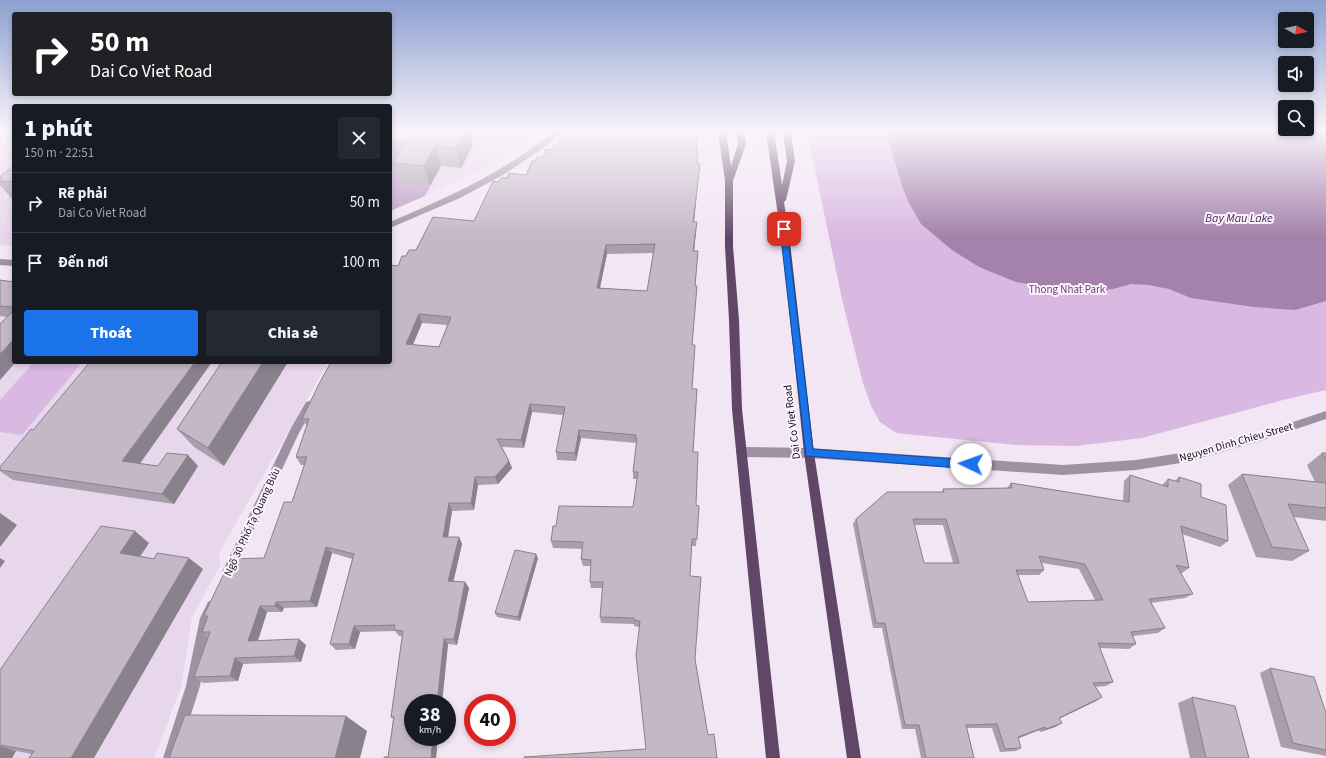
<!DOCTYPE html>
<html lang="vi">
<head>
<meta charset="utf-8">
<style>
  :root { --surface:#171b24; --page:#242831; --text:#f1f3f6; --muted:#9ea1a6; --line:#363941; --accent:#1a73e8 }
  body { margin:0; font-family:"Source Sans 3",sans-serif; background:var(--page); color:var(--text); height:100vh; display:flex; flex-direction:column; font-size:15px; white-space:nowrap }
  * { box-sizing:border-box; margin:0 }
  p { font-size:13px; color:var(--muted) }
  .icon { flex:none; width:22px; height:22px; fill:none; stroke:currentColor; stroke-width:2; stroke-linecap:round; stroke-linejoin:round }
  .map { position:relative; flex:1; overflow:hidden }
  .drawer { position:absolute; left:12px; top:104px; width:380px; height:260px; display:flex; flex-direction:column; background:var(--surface); border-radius:4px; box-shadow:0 2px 6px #0003 }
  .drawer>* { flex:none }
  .banner { position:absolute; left:12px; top:12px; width:380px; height:84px; border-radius:4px; box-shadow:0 2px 6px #0003; background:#202124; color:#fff; overflow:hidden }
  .needle { width:26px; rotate:98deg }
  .tools { position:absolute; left:1278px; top:12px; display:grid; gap:8px }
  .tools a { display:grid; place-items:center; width:36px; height:36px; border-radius:4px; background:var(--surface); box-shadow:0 2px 6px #0003; font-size:20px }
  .speed { position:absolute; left:404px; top:694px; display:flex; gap:8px; font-size:20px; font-weight:700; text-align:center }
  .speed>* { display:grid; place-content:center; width:52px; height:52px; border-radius:50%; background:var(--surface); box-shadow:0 2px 6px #0003; line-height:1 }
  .speed small { font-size:10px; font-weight:400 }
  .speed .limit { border:6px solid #d22; background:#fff; color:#111 }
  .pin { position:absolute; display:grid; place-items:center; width:34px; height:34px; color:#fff; margin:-17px; border-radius:8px; box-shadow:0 2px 6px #0006 }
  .me { position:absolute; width:44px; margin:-22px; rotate:273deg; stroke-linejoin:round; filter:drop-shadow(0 0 3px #0008) }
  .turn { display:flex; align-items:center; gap:14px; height:84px; padding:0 12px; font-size:18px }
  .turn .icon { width:52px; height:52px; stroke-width:2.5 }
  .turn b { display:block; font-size:28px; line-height:34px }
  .round { display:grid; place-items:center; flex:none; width:42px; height:42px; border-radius:4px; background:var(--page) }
  .overview { display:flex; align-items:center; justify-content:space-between; height:68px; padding:0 12px }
  h1 { font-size:24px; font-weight:800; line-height:30px }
  .cta { display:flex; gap:8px; margin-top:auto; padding:8px 12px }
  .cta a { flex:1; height:46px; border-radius:4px; background:var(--accent); color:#fff; font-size:16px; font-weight:800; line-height:46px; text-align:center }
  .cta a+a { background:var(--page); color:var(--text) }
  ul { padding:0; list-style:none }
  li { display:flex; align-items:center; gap:12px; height:60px; padding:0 12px; border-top:1px solid var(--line) }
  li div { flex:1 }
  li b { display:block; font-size:15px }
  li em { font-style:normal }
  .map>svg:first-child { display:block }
</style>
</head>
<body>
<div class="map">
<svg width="1326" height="758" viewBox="0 0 1326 758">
  <rect width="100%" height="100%" fill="#f2e5f4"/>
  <path fill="#e8d7ec" d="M 0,131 L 14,131 L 14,246 L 0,245 Z
    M 390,131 L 538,131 L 478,171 L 390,211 Z
    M 0,291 L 14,293 L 14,362 L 328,362 L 219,553 L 221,564 L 192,617 L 181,687 L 154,758 L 0,758 Z"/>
  <path fill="#d9b9e1" d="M 807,131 L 1326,131 L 1326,390 L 1283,400 L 1142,438 L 1076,446 L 1016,445 L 896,433 L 880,422 L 871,406 L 863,383 L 842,299 Z
    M 34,362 L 56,362 L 80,365 L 22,435 L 0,432 L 0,400 Z"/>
  <path fill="#bd9bc5" d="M 390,138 L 425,141 L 400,183 L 430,186 L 425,196 L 390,211 Z"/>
  <path fill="#a482ab" d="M 886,131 L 1326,131 L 1326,301 L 1295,310 L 1254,307 L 1191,298 L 1169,289 L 1149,285 L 1131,284 L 1113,289 L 1089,291 L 1060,289 L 1016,282 L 979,267 L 952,250 L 921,224 L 908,201 L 902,186 Z"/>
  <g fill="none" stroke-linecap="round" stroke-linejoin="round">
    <path fill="#9f90a3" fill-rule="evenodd" d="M 310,401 L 314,402 L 315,405 L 299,433 L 232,576 L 228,578 L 224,576 L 222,572 L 224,568 L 291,428 L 306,402 Z
      M 212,600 L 216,602 L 218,606 L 212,619 L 200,686 L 177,758 L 163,758 L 186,686 L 200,618 L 208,602 Z"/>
    <path fill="#9f90a3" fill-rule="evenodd" d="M 554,131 L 563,131 L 543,148 L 503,175 L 460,198 L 390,228 L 390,222 C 449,197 505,172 554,131 Z
      M 0,259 L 14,260 L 14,266 L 0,265 Z
      M 1326,411 L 1326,419 L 1260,441 L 1187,462 L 1136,470 L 1063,475 L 809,458 L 741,457 L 737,455 L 736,452 L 737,449 L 741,447 L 809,448 L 1063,465 L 1136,460 L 1187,452 L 1260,433 Z"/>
    <path fill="#614767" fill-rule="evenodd" d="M 718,131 L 726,131 L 731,166 L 738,144 L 737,131 L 745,131 L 746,144 L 733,181 L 733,246 L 739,320 L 742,409 L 780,758 L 766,758 L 732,409 L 729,320 L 725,246 L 725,181 Z
      M 766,131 L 774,131 L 782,185 L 787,161 L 783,131 L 791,131 L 795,161 L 786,200 L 784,202 L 791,251 L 814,453 L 861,758 L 847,758 L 804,453 L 783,251 Z"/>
  </g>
  <path fill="#a99eab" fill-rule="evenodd" d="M 413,131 L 473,145 L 461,168 L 441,166 L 430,186 L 400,184 L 393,163 Z
    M 695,138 L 697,147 L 696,151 L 698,164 L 700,164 L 694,222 L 696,231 L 694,251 L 698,251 L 695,286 L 692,345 L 692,389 L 693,452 L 696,505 L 699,506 L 696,546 L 692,546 L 646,749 L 639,627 L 634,626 L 634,624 L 601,623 L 600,617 L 602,588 L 591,588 L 590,582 L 591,566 L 583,566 L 581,559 L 582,549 L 553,548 L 551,541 L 556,526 L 633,507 L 637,479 L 633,479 L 633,472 L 636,446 L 636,443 L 581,438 L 576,461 L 557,460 L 556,452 L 563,415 L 532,412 L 524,448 L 502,447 L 509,461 L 512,468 L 498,484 L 478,485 L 474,510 L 452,511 L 448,537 L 459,537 L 462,544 L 453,581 L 465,582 L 469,588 L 457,645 L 448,644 L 442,703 L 413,703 L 413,737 L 438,737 L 436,758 L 388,757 L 393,719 L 391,717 L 402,636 L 399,636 L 395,631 L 360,632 L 355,649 L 336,650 L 330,644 L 352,559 L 332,553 L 317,607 L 284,608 L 282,612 L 267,612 L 258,640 L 306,645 L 301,662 L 243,664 L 238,681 L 203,683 L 194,677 L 208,637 L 202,632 L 207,618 L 205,616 L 264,558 L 292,502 L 305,465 L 301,465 L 296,457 L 307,426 L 302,419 L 398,266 L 406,256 L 416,250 L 474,221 L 499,182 L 507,178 L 526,175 L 535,161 L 543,157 L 557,145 ZM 653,253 L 647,291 L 600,288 L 607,254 ZM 422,323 L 447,325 L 439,347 L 413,345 Z
    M 14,165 L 14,201 L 0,185 L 0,177 Z
    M 0,280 L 14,282 L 14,362 L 7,317 L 0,316 Z
    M 222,362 L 224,466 L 194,447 L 177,429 Z
    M 33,430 L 140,464 L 158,466 L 198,466 L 174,504 L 13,480 L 0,471 L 0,467 Z
    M 1322,453 L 1326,453 L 1326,521 L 1294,517 L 1309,551 L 1292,561 L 1256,557 L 1228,485 L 1242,474 L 1315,482 L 1307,465 Z
    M 1130,475 L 1162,485 L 1168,479 L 1175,481 L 1179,477 L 1201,497 L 1228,541 L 1220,547 L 1182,534 L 1189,568 L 1182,573 L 1180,573 L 1193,594 L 1185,598 L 1151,603 L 1165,628 L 1158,633 L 1133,636 L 1136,644 L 1129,649 L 1099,648 L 1113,682 L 1106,686 L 1095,687 L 1096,701 L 1059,719 L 1062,723 L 1055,727 L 1040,732 L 1039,730 L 1018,738 L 1021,748 L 1016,751 L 1000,752 L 992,728 L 967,728 L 974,758 L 921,758 L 915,729 L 902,729 L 882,628 L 873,628 L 853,524 L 856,519 L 942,492 L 943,489 L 1007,488 L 1011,483 L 1123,501 L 1124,481 ZM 914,525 L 943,525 L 953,563 L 924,563 ZM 1042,563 L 1079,569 L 1095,600 L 1028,602 L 1018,575 L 1039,575 L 1044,570 Z
    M 149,543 L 140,556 L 203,569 L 32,754 L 16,751 L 12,758 L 0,758 L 0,670 Z
    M 538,558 L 520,621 L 497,617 L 495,613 Z
    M 1270,668 L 1326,713 L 1326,756 L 1281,747 L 1260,673 Z
    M 1192,697 L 1249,758 L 1190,758 L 1178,703 Z"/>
  <path fill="#89818b" d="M 465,131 L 469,131 L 473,145 L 461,168 L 456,148 Z
    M 435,146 L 441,166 L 430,186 L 424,166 Z
    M 700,164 L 699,173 L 693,231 L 693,222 Z
    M 697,222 L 696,231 L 693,259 L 693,251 Z
    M 606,245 L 607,254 L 598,296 L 597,288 Z
    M 419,314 L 422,323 L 409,353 L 406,344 Z
    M 14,339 L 14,362 L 16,362 L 0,380 L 0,354 Z
    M 195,362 L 212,362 L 134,472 L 122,461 Z
    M 263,362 L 288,362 L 224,466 L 208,448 Z
    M 530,404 L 532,412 L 524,448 L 521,440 Z
    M 579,430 L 581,438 L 576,461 L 575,453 Z
    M 188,455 L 198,466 L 174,504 L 162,494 Z
    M 509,461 L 512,468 L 498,484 L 495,477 Z
    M 475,477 L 478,485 L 474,510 L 471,503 Z
    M 449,503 L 452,511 L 447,544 L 443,537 Z
    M 0,513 L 17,525 L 0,547 Z
    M 135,531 L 149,543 L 135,564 L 120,553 Z
    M 459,537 L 462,544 L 452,588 L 448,581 Z
    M 326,547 L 332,553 L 317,607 L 310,601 Z
    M 536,554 L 538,558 L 520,621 L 518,617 Z
    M 0,558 L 5,561 L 0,568 Z
    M 189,558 L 203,569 L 94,758 L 71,758 Z
    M 465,582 L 469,588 L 457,645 L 454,639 Z
    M 276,602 L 284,608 L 282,612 L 275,606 Z
    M 260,606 L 267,612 L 256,647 L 248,641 Z
    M 354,626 L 360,632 L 355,649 L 349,644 Z
    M 299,639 L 306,645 L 301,662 L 294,656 Z
    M 444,639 L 448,644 L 442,703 L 437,703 Z
    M 235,658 L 243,664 L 238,681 L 230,676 Z
    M 1102,697 L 1096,701 L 1052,722 L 1059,718 Z
    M 346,716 L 367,731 L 360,758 L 335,758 Z
    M 1062,723 L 1055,727 L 1040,732 L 1046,729 Z
    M 1045,727 L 1039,730 L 1012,741 L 1018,737 Z
    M 433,737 L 438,737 L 436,758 L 431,758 Z
    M 0,746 L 16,751 L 12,758 L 0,758 Z"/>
  <path fill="#c4b8c7" stroke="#89818b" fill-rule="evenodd" d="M 413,131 L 465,131 L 456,148 L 435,146 L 424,166 L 393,163 Z
    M 564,131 L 696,131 L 695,138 L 697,138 L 696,151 L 698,151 L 697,164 L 700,164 L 693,222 L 697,222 L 693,251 L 698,251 L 695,286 L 697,286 L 692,345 L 695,345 L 692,389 L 697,389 L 693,452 L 698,452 L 696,505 L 699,506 L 697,539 L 692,539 L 690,576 L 701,577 L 695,659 L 708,735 L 714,734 L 717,758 L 524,758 L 524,757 L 646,749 L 636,655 L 640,621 L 634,620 L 634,618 L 600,617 L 603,582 L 590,582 L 591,560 L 581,559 L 583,542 L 551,541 L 553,526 L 556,526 L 559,506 L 633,507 L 638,472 L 633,472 L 637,438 L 635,438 L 636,435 L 579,430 L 575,453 L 556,452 L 565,407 L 530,404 L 521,440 L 497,439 L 509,461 L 495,477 L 475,477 L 471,503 L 449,503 L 443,537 L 459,537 L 448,581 L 465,582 L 454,639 L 444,639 L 437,703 L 413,703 L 413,737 L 433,737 L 431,758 L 384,758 L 384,757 L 388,757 L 394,717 L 391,717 L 403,631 L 394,630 L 395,625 L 354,626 L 349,644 L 330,644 L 354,554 L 326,547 L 310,601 L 276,602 L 275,606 L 260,606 L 248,641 L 299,639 L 294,656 L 235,658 L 230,676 L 194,677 L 210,632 L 202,632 L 208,616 L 205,616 L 205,613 L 231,559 L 264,558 L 284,502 L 292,502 L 307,457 L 296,457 L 309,419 L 302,419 L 320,382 L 331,362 L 390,362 L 390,267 L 391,265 L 398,266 L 402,256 L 406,256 L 409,250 L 416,250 L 433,217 L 474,221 L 493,181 L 499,182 L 501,178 L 507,178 L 509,173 L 526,175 L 532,161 L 535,161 L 537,157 L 543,157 L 546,149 L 552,150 L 554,145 L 557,145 ZM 655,244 L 647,291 L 597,288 L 606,245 ZM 419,314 L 451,317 L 439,347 L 406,344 Z
    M 14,165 L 14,182 L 0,181 L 0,177 Z
    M 0,280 L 14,282 L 14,307 L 0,306 Z
    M 14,310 L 14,339 L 0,354 L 0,324 Z
    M 90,362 L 195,362 L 122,461 L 158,466 L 167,453 L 188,455 L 162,494 L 0,470 L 0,467 L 31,429 L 33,430 Z
    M 222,362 L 263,362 L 208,448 L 177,429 Z
    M 1322,453 L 1326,453 L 1326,460 Z
    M 1242,474 L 1326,483 L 1326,508 L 1288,504 L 1309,551 L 1272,547 Z
    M 1130,475 L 1168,487 L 1168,479 L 1179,482 L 1179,477 L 1201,484 L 1201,497 L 1226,505 L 1228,541 L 1181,526 L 1189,568 L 1176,565 L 1193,594 L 1149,599 L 1165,628 L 1131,632 L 1136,644 L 1098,643 L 1113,682 L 1093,683 L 1102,697 L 1059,718 L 1062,723 L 1046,729 L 1045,727 L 1018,737 L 1021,748 L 1005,749 L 997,724 L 966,725 L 974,758 L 926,758 L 919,725 L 905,725 L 885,623 L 876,623 L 856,519 L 887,492 L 944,492 L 943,489 L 1012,488 L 1011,483 L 1129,502 ZM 913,519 L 946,519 L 959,563 L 924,563 ZM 1039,556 L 1085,564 L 1103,600 L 1028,602 L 1016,570 L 1044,570 Z
    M 101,526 L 135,531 L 120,553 L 154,559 L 157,553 L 189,558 L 71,758 L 29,758 L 34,751 L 0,745 L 0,670 Z
    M 515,550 L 536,554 L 518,617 L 495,613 Z
    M 1270,668 L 1314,677 L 1326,713 L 1326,750 L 1293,743 Z
    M 1192,697 L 1235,706 L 1249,758 L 1206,758 Z
    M 185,715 L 346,716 L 335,758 L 169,758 Z"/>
  <linearGradient id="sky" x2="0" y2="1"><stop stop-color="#8da0d0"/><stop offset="0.55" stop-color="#f9f3fa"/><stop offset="1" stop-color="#f9f3fa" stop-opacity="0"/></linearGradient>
  <rect width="1326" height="237" fill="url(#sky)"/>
  <path fill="#1a73e8" stroke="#114b97" d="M 784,226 L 787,229 L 813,449 L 971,460 L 975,461 L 976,464 L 975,467 L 971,469 L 806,456 L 780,229 Z"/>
  <g text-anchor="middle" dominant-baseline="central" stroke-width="4" stroke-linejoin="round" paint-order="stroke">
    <g font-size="11" fill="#6a3d73" stroke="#fcf4fe">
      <text x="1067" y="289">Thong Nhat Park</text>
    </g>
    <g font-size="11" fill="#100c11" stroke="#fcf4fe">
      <text transform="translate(792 422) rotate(-97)">Dai Co Viet Road</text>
      <text transform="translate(1236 442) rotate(-16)">Nguyen Dinh Chieu Street</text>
      <text transform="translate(252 522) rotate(-65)">Ngõ 30 Phố Tạ Quang Bửu</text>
    </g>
    <g font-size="12" font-style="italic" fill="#471c51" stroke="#fcf4fe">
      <text x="1239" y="218">Bay Mau Lake</text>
    </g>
  </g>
</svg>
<div class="tools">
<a><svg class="needle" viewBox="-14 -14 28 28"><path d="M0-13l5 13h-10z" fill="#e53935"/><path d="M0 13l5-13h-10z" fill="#9ea1a6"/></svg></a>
<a><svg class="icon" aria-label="sound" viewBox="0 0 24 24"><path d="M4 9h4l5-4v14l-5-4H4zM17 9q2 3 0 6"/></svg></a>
<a><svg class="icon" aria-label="search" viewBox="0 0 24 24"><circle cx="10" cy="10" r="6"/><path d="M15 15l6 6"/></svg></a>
</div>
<div class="speed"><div>38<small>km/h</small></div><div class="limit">40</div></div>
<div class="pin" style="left:784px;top:229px;background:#d93025"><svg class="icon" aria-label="arrive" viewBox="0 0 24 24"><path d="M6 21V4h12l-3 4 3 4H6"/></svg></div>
<svg class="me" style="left:971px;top:464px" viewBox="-20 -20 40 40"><circle r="19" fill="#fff"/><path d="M0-13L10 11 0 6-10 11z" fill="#1a73e8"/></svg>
<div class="banner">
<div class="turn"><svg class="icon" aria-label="right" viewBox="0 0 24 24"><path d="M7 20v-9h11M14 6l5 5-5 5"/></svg><div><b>50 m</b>Dai Co Viet Road</div></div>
</div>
<section class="drawer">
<div class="overview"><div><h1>1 phút</h1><p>150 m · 22:51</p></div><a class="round"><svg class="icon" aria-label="close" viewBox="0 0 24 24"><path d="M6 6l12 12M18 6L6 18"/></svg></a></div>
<ul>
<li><svg class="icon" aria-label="right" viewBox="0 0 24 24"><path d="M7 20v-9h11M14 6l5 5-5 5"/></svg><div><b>Rẽ phải</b><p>Dai Co Viet Road</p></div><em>50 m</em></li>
<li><svg class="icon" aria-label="arrive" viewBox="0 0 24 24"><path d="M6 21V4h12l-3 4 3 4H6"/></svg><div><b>Đến nơi</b></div><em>100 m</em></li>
</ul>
<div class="cta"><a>Thoát</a><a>Chia sẻ</a></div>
</section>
</div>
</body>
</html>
